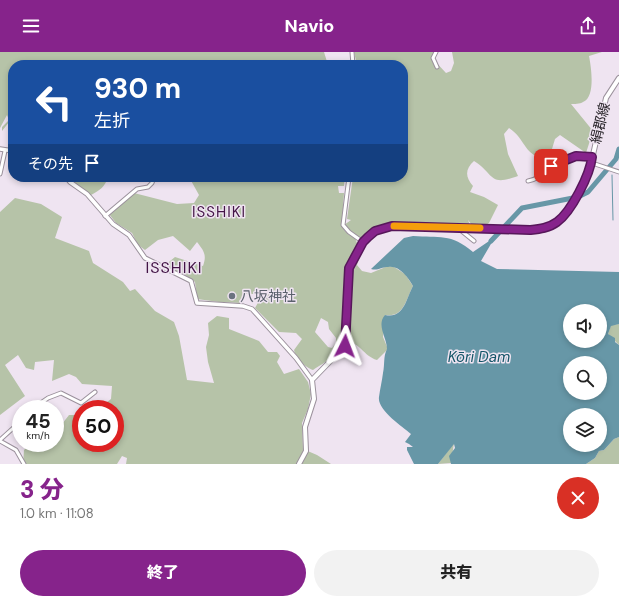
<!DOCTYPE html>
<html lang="ja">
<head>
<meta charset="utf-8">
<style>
  :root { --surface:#fff; --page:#f2f2f2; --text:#222; --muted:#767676; --accent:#86238b }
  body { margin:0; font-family:"DM Sans","Noto Sans JP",sans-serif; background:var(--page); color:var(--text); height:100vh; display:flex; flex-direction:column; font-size:15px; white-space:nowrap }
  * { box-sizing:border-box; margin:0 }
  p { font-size:13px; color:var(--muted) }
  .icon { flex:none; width:22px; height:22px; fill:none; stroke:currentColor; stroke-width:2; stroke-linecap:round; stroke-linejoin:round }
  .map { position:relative; height:412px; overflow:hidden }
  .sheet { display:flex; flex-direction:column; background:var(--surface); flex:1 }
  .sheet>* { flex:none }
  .guide { position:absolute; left:8px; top:8px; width:400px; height:122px; border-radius:16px; box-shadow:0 2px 6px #0003; background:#1a4fa0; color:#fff; overflow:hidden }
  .fabs { position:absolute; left:563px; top:252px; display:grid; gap:8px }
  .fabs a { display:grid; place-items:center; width:44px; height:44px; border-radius:50%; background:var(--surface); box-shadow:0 2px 6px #0003; font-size:20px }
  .speed { position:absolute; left:12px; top:348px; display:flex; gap:8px; font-size:20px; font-weight:700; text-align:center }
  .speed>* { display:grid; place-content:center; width:52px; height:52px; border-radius:50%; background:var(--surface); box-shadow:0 2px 6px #0003; line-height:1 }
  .speed small { font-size:10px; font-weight:400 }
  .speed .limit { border:6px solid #d22; background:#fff; color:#111 }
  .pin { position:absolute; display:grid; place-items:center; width:34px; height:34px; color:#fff; margin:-17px; border-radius:8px; box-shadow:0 2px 6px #0006 }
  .me { position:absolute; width:44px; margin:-22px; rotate:3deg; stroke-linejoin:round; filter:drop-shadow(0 0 3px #0008) }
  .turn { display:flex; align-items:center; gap:14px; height:84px; padding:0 20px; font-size:18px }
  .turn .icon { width:52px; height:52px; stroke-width:2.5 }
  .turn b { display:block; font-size:28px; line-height:34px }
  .then { display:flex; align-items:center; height:38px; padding:0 20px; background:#0003; gap:8px; font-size:15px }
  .round { display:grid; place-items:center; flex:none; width:42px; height:42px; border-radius:21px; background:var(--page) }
  .overview { display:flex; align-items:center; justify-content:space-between; height:68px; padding:0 20px }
  h1 { font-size:24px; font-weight:800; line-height:30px; color:var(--accent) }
  .action { display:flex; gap:8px; margin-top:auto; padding:8px 20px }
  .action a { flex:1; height:46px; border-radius:24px; background:var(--accent); color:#fff; font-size:16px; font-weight:800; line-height:46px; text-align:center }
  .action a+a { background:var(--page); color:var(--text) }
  header { display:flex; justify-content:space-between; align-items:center; height:52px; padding:0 20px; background:var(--accent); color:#fff; font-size:18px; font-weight:800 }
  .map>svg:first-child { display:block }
</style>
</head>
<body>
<header><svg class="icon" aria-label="menu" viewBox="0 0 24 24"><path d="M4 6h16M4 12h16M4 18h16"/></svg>Navio<svg class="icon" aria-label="share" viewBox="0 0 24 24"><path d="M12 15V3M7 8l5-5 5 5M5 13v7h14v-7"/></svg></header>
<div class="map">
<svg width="619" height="412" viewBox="0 0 619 412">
  <rect width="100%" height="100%" fill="#efe4f1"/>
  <path fill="#b6c3a8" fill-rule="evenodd" d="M 0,0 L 324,0 L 328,13 L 13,13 L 13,65 L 2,79 L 2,75 L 9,68 L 7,63 L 0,76 Z
    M 354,0 L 434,0 L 432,6 L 446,21 L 451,19 L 454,11 L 452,0 L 602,0 L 589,4 C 591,14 596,45 583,50 C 580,52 574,52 571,52 L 593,79 L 586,101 L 560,83 L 555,87 L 552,97 L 553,105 C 523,109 528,88 509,76 L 504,82 L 508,102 L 518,124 C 488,135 495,122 474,109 C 465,117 465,125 473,134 L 470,140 L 484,145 L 498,153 L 489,171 L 484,174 L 472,173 L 468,168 L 470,173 L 396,172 L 380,175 L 363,189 L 344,173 L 351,168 L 347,167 L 353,125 L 403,125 L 403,13 L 357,13 Z
    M 69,125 L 108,125 C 105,135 100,138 91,143 L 75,132 Z
    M 189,125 L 208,127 L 209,125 L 345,125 L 344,134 L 338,134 L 339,141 L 344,141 L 342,173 L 345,179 L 355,186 L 361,201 L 357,213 L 362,219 L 371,221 L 388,214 L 394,215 L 405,222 L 413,234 C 406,247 404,266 385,263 L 383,285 L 388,297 L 377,308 C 363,304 359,288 343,289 C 336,305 327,309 313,318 C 306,316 295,305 294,298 L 302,287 L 296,281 L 279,280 L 255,256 L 260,247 L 256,242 L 245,242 L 243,251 L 219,250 L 197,247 L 195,230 L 187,224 L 164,214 L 175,205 L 203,214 C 207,203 204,199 197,190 L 190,199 L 173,184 L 158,188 L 145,198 L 138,193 L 132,181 L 116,171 L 109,162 L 115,155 L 134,141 L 177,152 L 194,151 L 199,143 ZM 321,266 L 328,270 L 329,277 L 336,286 L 336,291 L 332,296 L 328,295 L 315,280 Z
    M 15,146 L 41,152 L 62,165 L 55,186 L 89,199 L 93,211 L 123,230 L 130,239 L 135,237 L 155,259 L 174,270 L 179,284 L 187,328 L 214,331 L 208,310 L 206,295 L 209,283 L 208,271 L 217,264 L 229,266 L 229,277 L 259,289 L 268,300 L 277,300 L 280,304 L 277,310 L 284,322 L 299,317 L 308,330 L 311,342 L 308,357 L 302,371 L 303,397 L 317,403 L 331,412 L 126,412 L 127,406 L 122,404 L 117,412 L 23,412 L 24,398 L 31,391 L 55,391 L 55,381 L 69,363 L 81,363 L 81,391 L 115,391 L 115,357 L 98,357 L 111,347 L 112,334 L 82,332 L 76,325 L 69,322 L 52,329 L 54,308 L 35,310 L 34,318 L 26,316 L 18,303 L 5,313 L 25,344 L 0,363 L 0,160 Z
    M 619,272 L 619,293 L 608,282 L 611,273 Z
    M 619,385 L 619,412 L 586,412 L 595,406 L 599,399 L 604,398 L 614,387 Z
    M 454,391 L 451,411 L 438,412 Z"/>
  <path fill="#6797a7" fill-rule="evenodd" d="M 413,184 C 439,186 451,181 473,200 L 495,185 L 481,209 L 497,217 L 619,220 L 619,272 L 611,274 L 608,282 L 615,286 L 615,290 L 619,293 L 619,385 L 614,387 L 604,398 L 599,399 L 595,406 L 586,412 L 451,412 L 449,404 L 455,396 L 454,392 L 438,412 L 414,412 L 407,398 L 407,395 L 413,395 L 409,392 L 405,390 L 411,382 C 402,374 377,358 379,345 C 380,337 382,329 383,321 C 385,312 383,305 387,297 C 387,286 376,273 385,263 C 404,267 406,247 413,234 C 408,225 399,213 388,215 C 381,215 378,219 371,217 L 404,186 ZM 570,259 L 600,259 L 600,289 L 570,289 ZM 570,311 L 600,311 L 600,341 L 570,341 ZM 570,363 L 600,363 L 600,393 L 570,393 Z"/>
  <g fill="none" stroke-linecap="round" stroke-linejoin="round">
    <path stroke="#6797a7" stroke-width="1" d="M 612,111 L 612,110
      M 612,123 L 613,168"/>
    <path stroke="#6797a7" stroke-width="5" d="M 491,189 L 522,156 L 578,145 L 588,140 L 616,107 L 619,97"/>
    <defs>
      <path id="minor" d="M 352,0 L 353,13
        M 436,0 L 433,6 L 437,15
        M 592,111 L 619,120
        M 0,122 L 5,99
        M 349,125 L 343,173 L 349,180 L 363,190
        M 528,129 C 539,127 543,121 551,114 C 562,105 579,103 592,105
        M 105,164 L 137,137 L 148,135 L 152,131 L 154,125
        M 458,176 L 474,189
        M 38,353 L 42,357
        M 32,357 L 48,346 L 61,341 L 81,351 L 95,340
        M 55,368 L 56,369
        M 0,388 L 21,369
        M 0,389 L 16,398 L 24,412"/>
      <path id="tertiary" d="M 0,97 L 13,99
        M 66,125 L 70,130 L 87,142 L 113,172 L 129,183 L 145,206 L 191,229 L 197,251 L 243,254 L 252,257 L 296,306 L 312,328"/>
      <path id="secondary" d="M 299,412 L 306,399 L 305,375 L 314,347 L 312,328 L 345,294 L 349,216 L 363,190 L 368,185 L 375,179 L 392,174 L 530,178 L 548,175 L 556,171 L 569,156 L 589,120 L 606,46 L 619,26"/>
    </defs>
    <use href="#minor" stroke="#9b919c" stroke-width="5"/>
    <use href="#tertiary" stroke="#9b919c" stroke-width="5.5"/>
    <use href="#secondary" stroke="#9b919c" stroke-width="6"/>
    <use href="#minor" stroke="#fff" stroke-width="3"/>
    <use href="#tertiary" stroke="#fff" stroke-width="3.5"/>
    <use href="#secondary" stroke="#fff" stroke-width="4"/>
  </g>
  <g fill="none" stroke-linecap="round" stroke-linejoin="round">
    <defs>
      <path id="route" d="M 345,294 L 349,216 L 363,190 L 368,185 L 375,179 L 392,174 L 530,178 C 539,177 549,176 557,170 C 571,160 590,123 592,105 L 576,104 L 551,114"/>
    </defs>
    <use href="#route" stroke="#57175a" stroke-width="10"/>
    <use href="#route" stroke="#86238b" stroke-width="7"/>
    <path stroke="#f59e0b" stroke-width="7" d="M 394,174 L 480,176"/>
  </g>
  <circle fill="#6b7280" stroke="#efe4f1" stroke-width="1.5" cx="232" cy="244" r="4"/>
  <g text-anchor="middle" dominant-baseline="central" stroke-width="3" stroke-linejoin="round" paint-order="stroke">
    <g font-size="14" fill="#282429" stroke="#efe4f1">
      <text transform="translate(600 71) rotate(-76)">絹郡線</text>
    </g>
    <g font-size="14" fill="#5b616d" stroke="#efe4f1" text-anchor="start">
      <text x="240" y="244">八坂神社</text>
    </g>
    <g font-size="15" letter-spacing="1" fill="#431446" stroke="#efe4f1">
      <text x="219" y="160">ISSHIKI</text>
    </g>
    <g font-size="15" font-style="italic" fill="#145568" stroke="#efe4f1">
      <text x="479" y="305">Kōri Dam</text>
    </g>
    <g font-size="16" letter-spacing="1" fill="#431446" stroke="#efe4f1">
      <text x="174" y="215">ISSHIKI</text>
    </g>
  </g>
</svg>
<div class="fabs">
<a><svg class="icon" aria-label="sound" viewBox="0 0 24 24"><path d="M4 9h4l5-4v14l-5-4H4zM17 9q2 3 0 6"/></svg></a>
<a><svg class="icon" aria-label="search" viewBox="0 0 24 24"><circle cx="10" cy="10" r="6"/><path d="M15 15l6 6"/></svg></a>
<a><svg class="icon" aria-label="layers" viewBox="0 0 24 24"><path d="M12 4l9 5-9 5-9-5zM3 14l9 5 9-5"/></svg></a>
</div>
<div class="speed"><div>45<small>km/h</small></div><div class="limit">50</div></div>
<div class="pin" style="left:551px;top:114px;background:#d93025"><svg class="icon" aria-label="arrive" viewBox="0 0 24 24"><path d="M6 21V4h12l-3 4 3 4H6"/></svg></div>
<svg class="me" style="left:345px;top:294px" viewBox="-20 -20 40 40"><path d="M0-17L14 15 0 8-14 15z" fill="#86238b" stroke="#fff" stroke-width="4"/></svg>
<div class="guide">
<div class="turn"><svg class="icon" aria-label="left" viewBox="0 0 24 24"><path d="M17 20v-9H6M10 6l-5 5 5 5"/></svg><div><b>930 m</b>左折</div></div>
<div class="then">その先<svg class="icon" aria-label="arrive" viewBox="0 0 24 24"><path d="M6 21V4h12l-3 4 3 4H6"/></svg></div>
</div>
</div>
<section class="sheet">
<div class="overview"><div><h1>3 分</h1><p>1.0 km · 11:08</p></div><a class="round" style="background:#d93025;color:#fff"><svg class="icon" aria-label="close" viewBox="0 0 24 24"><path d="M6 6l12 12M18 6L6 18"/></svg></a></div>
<div class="action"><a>終了</a><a>共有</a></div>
</section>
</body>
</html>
